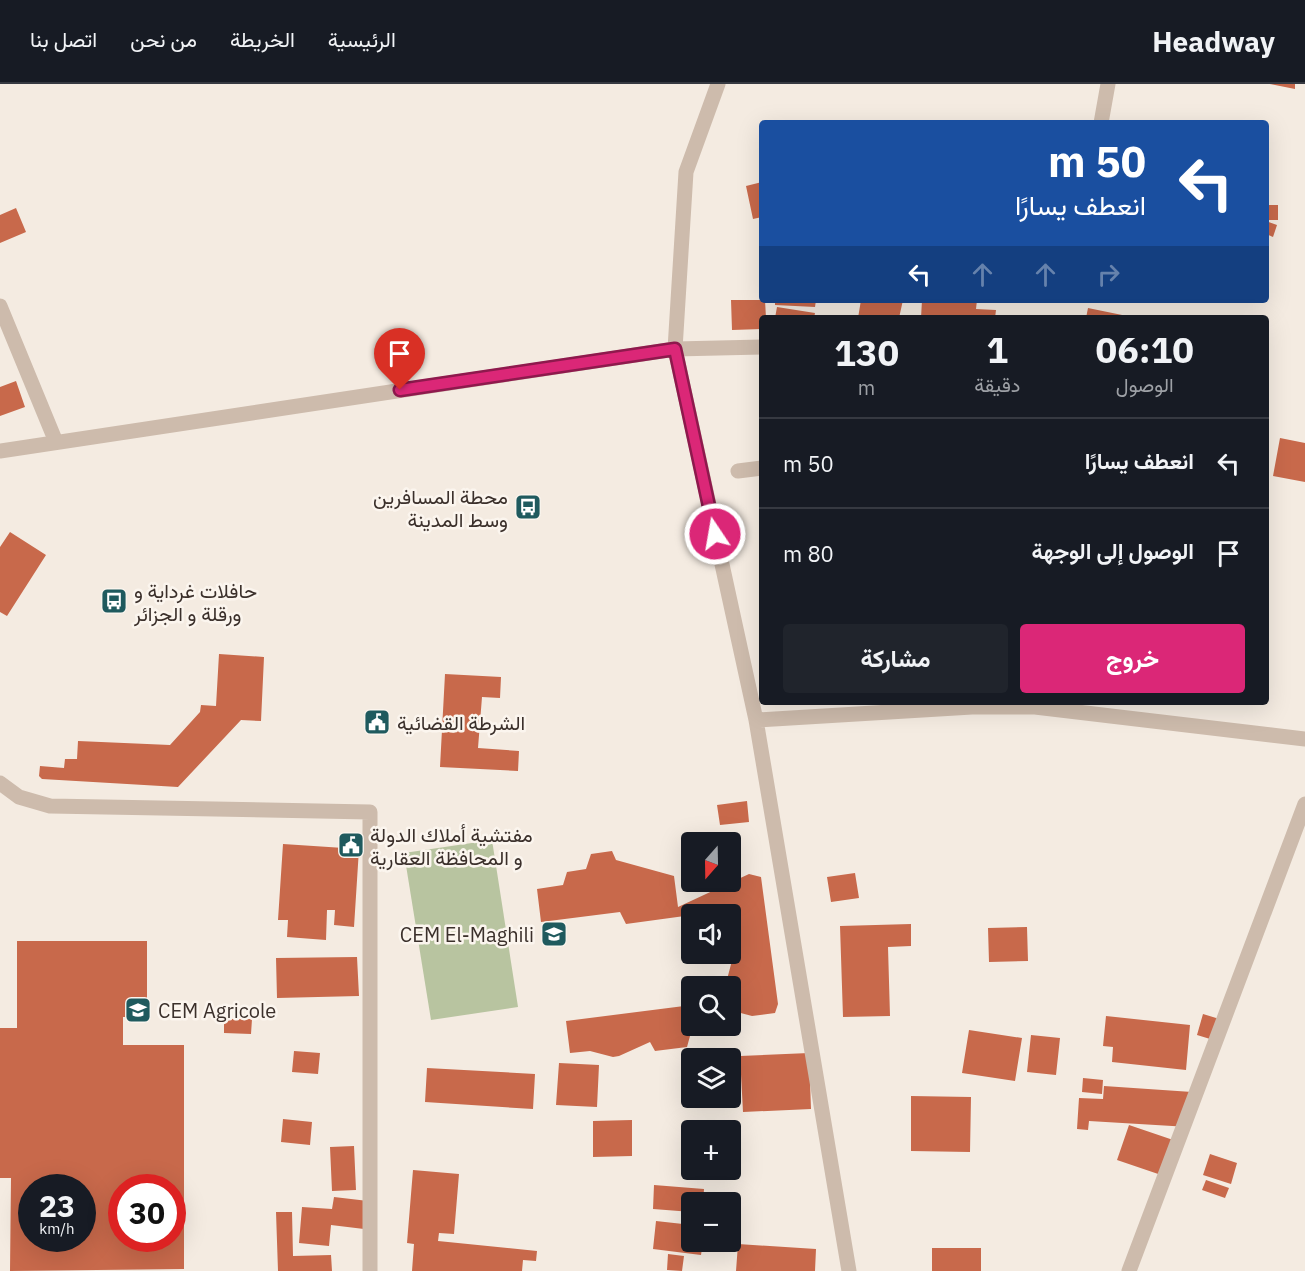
<!DOCTYPE html>
<html lang="ar">
<head>
<meta charset="utf-8">
<style>
  :root { --surface:#171b24; --page:#20242c; --text:#f1f3f6; --muted:#9ea1a6; --line:#363941; --accent:#db2777 }
  body { margin:0; font-family:"IBM Plex Sans",Vazirmatn,sans-serif; background:var(--page); color:var(--text); direction:rtl; height:100vh; display:flex; flex-direction:column; font-size:22px; white-space:nowrap }
  * { box-sizing:border-box; margin:0 }
  p { font-size:20px; color:var(--muted) }
  .icon { flex:none; width:33px; height:33px; fill:none; stroke:currentColor; stroke-width:2; stroke-linecap:round; stroke-linejoin:round }
  .map { position:relative; flex:1; overflow:hidden; direction:ltr }
  .details { position:absolute; left:759px; top:231px; width:510px; height:390px; display:flex; flex-direction:column; background:var(--surface); border-radius:6px; box-shadow:0 6px 24px #0002; direction:rtl }
  .details>* { flex:none }
  .guide { position:absolute; left:759px; top:36px; width:510px; height:183px; border-radius:6px; box-shadow:0 6px 24px #0002; direction:rtl; background:#1a4fa0; color:#fff; overflow:hidden }
  .needle { width:39px; rotate:200deg }
  .tools { position:absolute; left:681px; top:748px; display:grid; gap:12px }
  .tools a { display:grid; place-items:center; width:60px; height:60px; border-radius:6px; background:var(--surface); box-shadow:0 6px 24px #0002; font-size:30px }
  .speed { position:absolute; left:18px; top:1090px; display:flex; gap:12px; font-size:30px; font-weight:700; text-align:center }
  .speed>* { display:grid; place-content:center; width:78px; height:78px; border-radius:50%; background:var(--surface); box-shadow:0 6px 24px #0002; line-height:1 }
  .speed small { font-size:15px; font-weight:400 }
  .speed .limit { border:9px solid #d22; background:#fff; color:#111 }
  .pin { position:absolute; display:grid; place-items:center; width:51px; height:51px; color:#fff; margin:-62px -26px; border-radius:50% 50% 50% 0; rotate:-45deg; box-shadow:0 0 6px #0007 }
  .pin .icon { rotate:45deg }
  .me { position:absolute; width:66px; margin:-33px; rotate:348deg; stroke-linejoin:round; filter:drop-shadow(0 0 4px #0008) }
  .turn { display:flex; align-items:center; gap:21px; height:126px; padding:0 24px; font-size:27px }
  .turn .icon { width:78px; height:78px; stroke-width:2.5 }
  .turn b { display:block; font-size:42px; line-height:51px }
  .lanes { display:flex; align-items:center; height:57px; padding:0 24px; background:#0003; justify-content:center; gap:30px; direction:ltr }
  .lanes .off { opacity:.35 }
  .eta { display:flex; justify-content:space-evenly; align-items:center; height:102px; text-align:center }
  .eta b { font-size:36px; font-weight:700; line-height:42px }
  .primary-button { display:flex; gap:12px; margin-top:auto; padding:12px 24px }
  .primary-button a { flex:1; height:69px; border-radius:6px; background:var(--accent); color:#fff; font-size:24px; font-weight:700; line-height:69px; text-align:center }
  .primary-button a+a { background:var(--page); color:var(--text) }
  ul { padding:0; list-style:none }
  li { display:flex; align-items:center; gap:18px; height:90px; padding:0 24px; border-top:2px solid var(--line) }
  li div { flex:1 }
  li b { display:block; font-size:22px }
  li em { font-style:normal }
  header { display:flex; align-items:center; gap:36px; box-sizing:border-box; height:84px; padding:0 30px; background:var(--surface); border-bottom:2px solid var(--line) }
  header strong { font-size:28px }
  nav { display:flex; gap:33px; margin-inline-start:auto; font-size:21px }
  .map>svg:first-child { display:block }
</style>
</head>
<body>
<header>
<strong>Headway</strong>
<nav><a>الرئيسية</a><a>الخريطة</a><a>من نحن</a><a>اتصل بنا</a></nav>
</header>
<div class="map">
<svg width="1305" height="1187" viewBox="0 0 1305 1187">
  <rect width="100%" height="100%" fill="#f4ebe1"/>
  <path fill="#b8c4a0" d="M 492,756 L 518,923 L 431,936 L 404,769 Z"/>
  <path fill="#c8694b" fill-rule="evenodd" d="M 1270,0 L 1295,0 L 1295,5 Z
    M 762,98 L 762,133 L 753,135 L 746,102 Z
    M 1266,121 L 1278,121 L 1278,136 L 1266,136 Z
    M 16,124 L 26,148 L 0,159 L 0,131 Z
    M 1266,137 L 1277,141 L 1273,153 L 1266,150 Z
    M 731,216 L 765,216 L 766,234 L 762,234 L 762,245 L 732,246 Z
    M 775,216 L 816,216 L 815,223 L 775,221 Z
    M 861,216 L 903,216 L 899,234 L 858,234 Z
    M 922,216 L 977,216 L 976,225 L 996,226 L 995,234 L 921,234 Z
    M 777,223 L 815,229 L 814,234 L 775,234 Z
    M 1088,224 L 1127,232 L 1127,234 L 1086,234 Z
    M 16,297 L 25,323 L 0,332 L 0,303 Z
    M 1280,354 L 1305,359 L 1305,398 L 1273,392 Z
    M 10,448 L 46,471 L 7,532 L 0,528 L 0,463 Z
    M 219,570 L 264,573 L 261,637 L 241,636 L 178,703 L 42,695 L 39,692 L 40,682 L 64,684 L 65,675 L 77,675 L 78,657 L 170,661 L 200,628 L 201,621 L 216,622 Z
    M 445,590 L 501,593 L 500,614 L 482,613 L 478,664 L 519,667 L 518,687 L 440,683 Z
    M 747,717 L 749,738 L 720,741 L 717,721 Z
    M 283,760 L 359,765 L 354,843 L 334,841 L 335,826 L 327,826 L 326,856 L 287,853 L 288,836 L 278,836 Z
    M 612,767 L 616,776 L 674,792 L 678,823 L 749,790 L 761,793 L 778,920 L 775,929 L 752,932 L 737,928 L 730,931 L 730,903 L 725,903 L 734,869 L 730,861 L 730,831 L 717,831 L 716,829 L 692,831 L 626,840 L 620,828 L 541,838 L 537,805 L 563,801 L 567,788 L 586,785 L 591,770 Z
    M 855,789 L 859,814 L 831,818 L 827,793 Z
    M 911,840 L 911,862 L 888,863 L 890,932 L 843,933 L 840,842 Z
    M 1027,843 L 1028,877 L 989,878 L 988,844 Z
    M 17,857 L 147,857 L 147,933 L 123,933 L 123,961 L 184,961 L 184,1185 L 10,1187 L 11,1094 L 0,1094 L 0,944 L 17,944 ZM 32,1104 L 82,1104 L 82,1155 L 32,1155 ZM 122,1104 L 172,1104 L 172,1155 L 122,1155 Z
    M 357,873 L 359,912 L 277,914 L 276,874 Z
    M 692,921 L 692,942 L 719,942 L 717,949 L 690,952 L 687,963 L 655,967 L 650,958 L 619,972 L 613,973 L 590,967 L 570,969 L 566,937 Z
    M 1203,930 L 1226,937 L 1220,958 L 1197,951 Z
    M 1106,932 L 1190,941 L 1186,986 L 1112,978 L 1113,963 L 1103,962 Z
    M 224,935 L 252,935 L 251,950 L 224,949 Z
    M 969,946 L 1022,954 L 1015,997 L 962,989 Z
    M 1031,951 L 1060,954 L 1056,991 L 1027,988 Z
    M 294,967 L 320,969 L 318,990 L 292,988 Z
    M 809,969 L 811,1025 L 743,1028 L 740,972 Z
    M 559,979 L 599,981 L 597,1023 L 556,1021 Z
    M 427,984 L 535,990 L 533,1025 L 425,1018 Z
    M 1083,994 L 1103,996 L 1102,1010 L 1082,1008 Z
    M 1104,1002 L 1192,1008 L 1189,1043 L 1089,1037 L 1088,1046 L 1077,1045 L 1079,1014 L 1103,1015 Z
    M 911,1012 L 971,1013 L 970,1068 L 911,1067 Z
    M 283,1035 L 312,1038 L 310,1061 L 281,1058 Z
    M 632,1036 L 632,1072 L 593,1073 L 593,1037 Z
    M 1129,1041 L 1182,1059 L 1170,1094 L 1117,1076 Z
    M 354,1062 L 356,1106 L 332,1107 L 330,1063 Z
    M 1210,1070 L 1237,1079 L 1231,1100 L 1203,1091 Z
    M 413,1086 L 459,1090 L 454,1150 L 439,1149 L 438,1157 L 537,1167 L 536,1177 L 523,1176 L 522,1187 L 412,1187 L 414,1160 L 407,1159 Z
    M 1206,1096 L 1229,1104 L 1225,1114 L 1202,1106 Z
    M 654,1101 L 704,1105 L 703,1119 L 692,1119 L 692,1128 L 653,1125 Z
    M 334,1113 L 368,1117 L 364,1145 L 331,1141 L 329,1162 L 299,1159 L 302,1123 L 332,1125 Z
    M 276,1128 L 292,1128 L 293,1172 L 331,1171 L 332,1187 L 278,1187 Z
    M 656,1137 L 692,1141 L 692,1158 L 703,1158 L 701,1171 L 653,1165 Z
    M 738,1160 L 816,1165 L 815,1187 L 736,1187 Z
    M 932,1164 L 981,1164 L 981,1187 L 932,1187 Z
    M 668,1170 L 684,1172 L 682,1187 L 667,1186 Z"/>
  <g fill="none" stroke-linecap="round" stroke-linejoin="round">
    <path stroke="#cdbbac" stroke-width="15" d="M 718,0 L 686,88 L 675,265 L 756,636 L 849,1187
      M 1101,39 L 1108,0
      M 0,222 L 56,358
      M 0,367 L 675,265 L 762,263
      M 738,387 L 762,384
      M 756,636 L 972,623 L 1035,623 L 1305,655
      M 0,699 L 19,713 L 50,722 L 370,728 L 370,1187
      M 1129,1187 L 1305,720"/>
  </g>
  <g fill="none" stroke-linecap="round" stroke-linejoin="round">
    <defs>
      <path id="route" d="M 400,306 L 675,265 L 715,450"/>
    </defs>
    <use href="#route" stroke="#8e194d" stroke-width="15"/>
    <use href="#route" stroke="#db2777" stroke-width="10"/>
  </g>
  <defs>
    <symbol id="bus-square" viewBox="-11 -11 22 22"><rect x="-9" y="-9" width="18" height="18" rx="4" fill="#1f5a5e" stroke="#fbf5ee"/><path d="M-5-6H5V4H4V6H2V4H-2V6H-4V4H-5ZM-3.5-4V0h7V-4ZM-3.5 1.2v1.5H-2V1.2ZM2 1.2v1.5H3.5V1.2Z" fill="#fff"/></symbol>
    <symbol id="civic-square" viewBox="-11 -11 22 22"><rect x="-9" y="-9" width="18" height="18" rx="4" fill="#1f5a5e" stroke="#fbf5ee"/><path d="M-.6-6.5H3V-4.5H.6V-3L4-1V1h2V6H-6V1h2V-1L-.6-3ZM-1.2 2.5V6h2.4V2.5Z" fill="#fff"/></symbol>
    <symbol id="school-square" viewBox="-11 -11 22 22"><rect x="-9" y="-9" width="18" height="18" rx="4" fill="#1f5a5e" stroke="#fbf5ee"/><path d="M0-5L7-2L0 1L-7-2ZM-4 1L0 2.5L4 1V4Q0 6-4 4Z" fill="#fff"/></symbol>
  </defs>
  <g fill-rule="evenodd">
    <use href="#bus-square" x="513" y="408" width="30" height="30"/>
    <use href="#bus-square" x="99" y="502" width="30" height="30"/>
    <use href="#civic-square" x="362" y="623" width="30" height="30"/>
    <use href="#civic-square" x="336" y="746" width="30" height="30"/>
    <use href="#school-square" x="539" y="835" width="30" height="30"/>
    <use href="#school-square" x="123" y="911" width="30" height="30"/>
  </g>
  <g text-anchor="middle" dominant-baseline="central" stroke-width="5" stroke-linejoin="round" paint-order="stroke">
    <g font-size="20" fill="#3b302b" stroke="#fbf5ee" text-anchor="start">
      <text x="508" y="412" text-anchor="end">محطة المسافرين<tspan x="508" dy="23">وسط المدينة</tspan></text>
      <text x="134" y="506">حافلات غرداية و<tspan x="134" dy="23">ورقلة و الجزائر</tspan></text>
      <text x="397" y="638">الشرطة القضائية</text>
      <text x="370" y="750">مفتشية أملاك الدولة<tspan x="370" dy="23">و المحافظة العقارية</tspan></text>
      <text x="534" y="850" text-anchor="end">CEM El-Maghili</text>
      <text x="158" y="926">CEM Agricole</text>
    </g>
  </g>
</svg>
<div class="tools">
<a><svg class="needle" viewBox="-14 -14 28 28"><path d="M0-13l5 13h-10z" fill="#e53935"/><path d="M0 13l5-13h-10z" fill="#9ea1a6"/></svg></a>
<a><svg class="icon" aria-label="sound" viewBox="0 0 24 24"><path d="M4 9h4l5-4v14l-5-4H4zM17 9q2 3 0 6"/></svg></a>
<a><svg class="icon" aria-label="search" viewBox="0 0 24 24"><circle cx="10" cy="10" r="6"/><path d="M15 15l6 6"/></svg></a>
<a><svg class="icon" aria-label="layers" viewBox="0 0 24 24"><path d="M12 4l9 5-9 5-9-5zM3 14l9 5 9-5"/></svg></a>
<a>+</a>
<a>−</a>
</div>
<div class="speed"><div>23<small>km/h</small></div><div class="limit">30</div></div>
<div class="pin" style="left:400px;top:306px;background:#d93025"><svg class="icon" aria-label="arrive" viewBox="0 0 24 24"><path d="M6 21V4h12l-3 4 3 4H6"/></svg></div>
<svg class="me" style="left:715px;top:450px" viewBox="-20 -20 40 40"><circle r="17" fill="#db2777" stroke="#fff" stroke-width="3"/><path d="M0-11L8 9 0 5-8 9z" fill="#fff"/></svg>
<div class="guide">
<div class="turn"><svg class="icon" aria-label="left" viewBox="0 0 24 24"><path d="M17 20v-9H6M10 6l-5 5 5 5"/></svg><div><b>50 m</b>انعطف يسارًا</div></div>
<div class="lanes"><svg class="icon" aria-label="left" viewBox="0 0 24 24"><path d="M17 20v-9H6M10 6l-5 5 5 5"/></svg><svg class="icon off" aria-label="ahead" viewBox="0 0 24 24"><path d="M12 20V5M6 11l6-6 6 6"/></svg><svg class="icon off" aria-label="ahead" viewBox="0 0 24 24"><path d="M12 20V5M6 11l6-6 6 6"/></svg><svg class="icon off" aria-label="right" viewBox="0 0 24 24"><path d="M7 20v-9h11M14 6l5 5-5 5"/></svg></div>
</div>
<section class="details">
<div class="eta">
<div><b>06:10</b><p>الوصول</p></div>
<div><b>1</b><p>دقيقة</p></div>
<div><b>130</b><p>m</p></div>
</div>
<ul>
<li><svg class="icon" aria-label="left" viewBox="0 0 24 24"><path d="M17 20v-9H6M10 6l-5 5 5 5"/></svg><div><b>انعطف يسارًا</b></div><em>50 m</em></li>
<li><svg class="icon" aria-label="arrive" viewBox="0 0 24 24"><path d="M6 21V4h12l-3 4 3 4H6"/></svg><div><b>الوصول إلى الوجهة</b></div><em>80 m</em></li>
</ul>
<div class="primary-button"><a>خروج</a><a>مشاركة</a></div>
</section>
</div>
</body>
</html>
